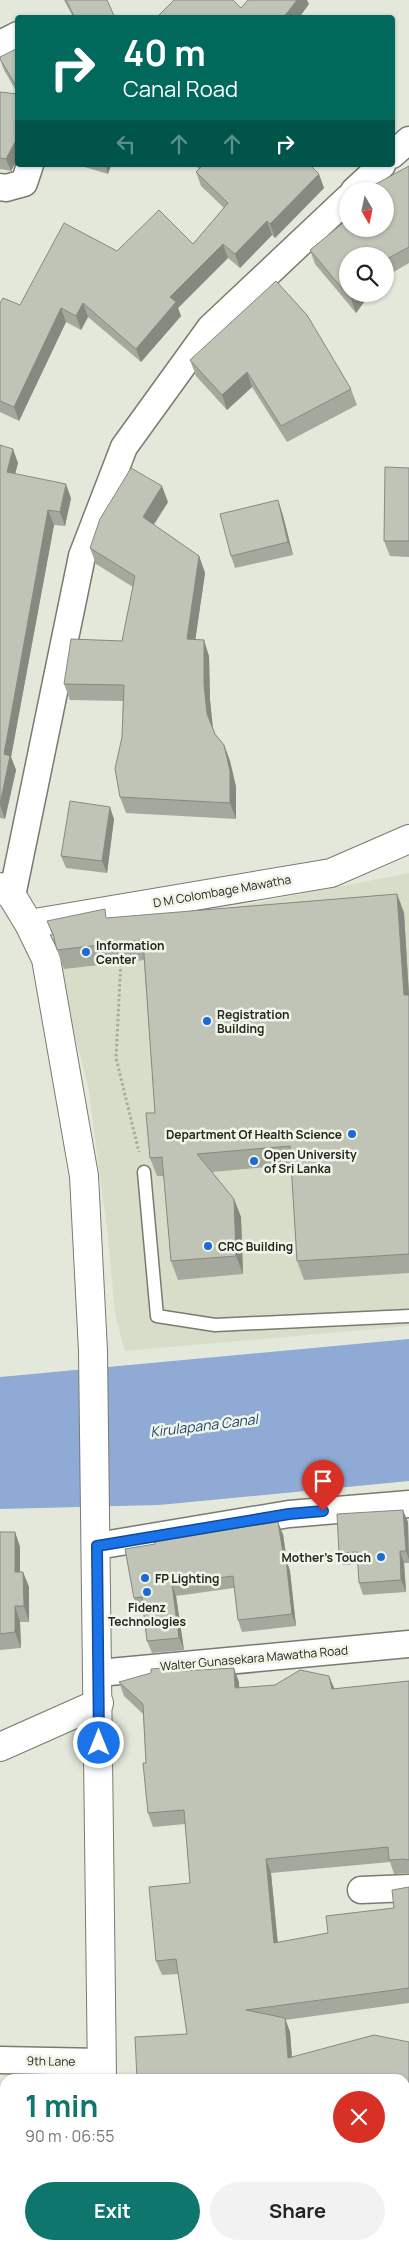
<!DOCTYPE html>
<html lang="en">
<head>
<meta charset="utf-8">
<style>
  :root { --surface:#fff; --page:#f2f2f2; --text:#222; --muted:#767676; --accent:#0f766e }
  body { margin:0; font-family:Manrope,sans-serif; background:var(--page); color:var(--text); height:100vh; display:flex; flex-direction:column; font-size:19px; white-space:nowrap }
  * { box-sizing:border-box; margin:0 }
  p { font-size:16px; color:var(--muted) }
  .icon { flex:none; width:28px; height:28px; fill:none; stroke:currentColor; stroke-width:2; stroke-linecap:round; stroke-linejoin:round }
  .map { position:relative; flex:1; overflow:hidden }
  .details { position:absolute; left:0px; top:2074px; width:410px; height:176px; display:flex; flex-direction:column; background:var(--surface); border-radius:15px 15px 0 0; box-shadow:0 1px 4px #0004 }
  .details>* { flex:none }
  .guide { position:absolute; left:15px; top:15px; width:380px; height:152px; border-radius:5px; box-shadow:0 1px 4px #0004; background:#00695c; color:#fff; overflow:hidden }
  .needle { width:32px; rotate:171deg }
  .buttons { position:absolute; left:339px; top:182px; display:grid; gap:10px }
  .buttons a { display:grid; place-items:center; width:55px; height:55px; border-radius:50%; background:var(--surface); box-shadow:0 1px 4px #0004; font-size:25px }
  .pin { position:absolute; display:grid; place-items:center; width:42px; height:42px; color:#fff; margin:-51px -21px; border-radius:50% 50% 50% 0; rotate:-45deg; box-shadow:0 0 5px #0007 }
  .pin .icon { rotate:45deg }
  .me { position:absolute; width:55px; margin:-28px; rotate:0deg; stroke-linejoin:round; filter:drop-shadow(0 0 4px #0008) }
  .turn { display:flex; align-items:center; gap:18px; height:105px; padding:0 25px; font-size:22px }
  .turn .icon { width:65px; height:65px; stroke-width:2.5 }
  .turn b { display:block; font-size:35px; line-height:42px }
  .lanes { display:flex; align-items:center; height:48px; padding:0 25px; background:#0003; justify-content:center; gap:25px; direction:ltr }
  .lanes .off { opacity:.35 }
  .round { display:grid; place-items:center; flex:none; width:52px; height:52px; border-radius:26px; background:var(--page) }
  .headline { display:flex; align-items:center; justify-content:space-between; height:85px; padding:0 25px }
  h1 { font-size:30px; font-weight:700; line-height:38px; color:var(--accent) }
  .action { display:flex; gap:10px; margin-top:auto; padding:10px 25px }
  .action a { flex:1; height:58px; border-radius:30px; background:var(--accent); color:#fff; font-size:20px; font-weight:700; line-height:58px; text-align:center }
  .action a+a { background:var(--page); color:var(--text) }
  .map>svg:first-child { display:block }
</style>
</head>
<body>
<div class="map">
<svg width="409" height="2249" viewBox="0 0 409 2249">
  <rect width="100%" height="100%" fill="#e4e8db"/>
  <path fill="#d8ddca" d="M 409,873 L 409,1326 L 125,1351 L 115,1315 L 108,1237 L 88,1085 L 49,938 L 110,926 L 177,918 Z"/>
  <path fill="#8fabd5" d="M 409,1339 L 409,1481 L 159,1505 L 0,1509 L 0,1377 Z"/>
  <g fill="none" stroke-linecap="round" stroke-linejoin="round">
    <defs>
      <path id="service" d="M 144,1172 L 157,1316 L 215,1325 L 409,1316"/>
      <path id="minor" d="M 0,44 L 18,35
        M 392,155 L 409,140
        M 0,187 L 6,188 L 24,183 L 30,165
        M 354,191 L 382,165
        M 12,896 L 82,556 L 124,447 L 210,328 L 348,198
        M 97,1546 L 289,1514 L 409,1504
        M 99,1673 L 409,1644
        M 361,1890 L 409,1888
        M 0,2060 L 101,2062
        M 405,2155 L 409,2155
        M 259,2245 L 260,2249"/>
      <path id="tertiary" d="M 29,924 L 331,873 L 409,839
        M 0,1747 L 99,1703"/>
      <path id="primary" d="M 0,887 L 12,896 L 29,924 L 46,959 L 84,1176 L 93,1351 L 102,2079
        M 107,2245 L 107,2249"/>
    </defs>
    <use href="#service" stroke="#787b6f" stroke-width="15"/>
    <use href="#minor" stroke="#787b6f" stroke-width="29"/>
    <use href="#tertiary" stroke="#787b6f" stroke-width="30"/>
    <use href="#primary" stroke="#787b6f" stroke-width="30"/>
    <path stroke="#a8aba1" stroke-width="3" stroke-dasharray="2.5 2.5" stroke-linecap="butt" d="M 121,959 L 116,1058 L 139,1152"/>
    <use href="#service" stroke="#fff" stroke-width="12"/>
    <use href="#minor" stroke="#fff" stroke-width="26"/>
    <use href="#tertiary" stroke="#fff" stroke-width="28"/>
    <use href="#primary" stroke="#fff" stroke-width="28"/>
  </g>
  <path fill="#a5a99d" d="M 64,0 L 107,0 L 73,17 Z
    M 18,48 L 18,94 L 4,70 L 0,59 Z
    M 0,92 L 18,94 L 18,158 L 11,171 L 0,169 Z
    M 78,165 L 111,165 L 108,174 Z
    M 195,165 L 310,165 L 324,188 L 275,238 L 272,235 L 240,268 L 228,258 L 178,308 L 181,316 L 141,362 L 88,317 L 81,330 L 66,322 L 19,421 L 0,412 L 0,303 L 20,305 L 117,251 L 193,244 L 224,208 L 201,186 L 196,172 L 199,169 Z
    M 409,166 L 409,263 L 385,277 L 385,256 L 348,256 L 370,294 L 356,313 L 315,264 L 310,250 L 348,219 Z
    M 190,360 L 351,389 L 357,405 L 287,442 L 252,387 L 227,410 L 196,376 Z
    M 0,445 L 18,463 L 15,474 L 71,498 L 65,526 L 54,525 L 11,757 L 16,770 L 5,819 L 0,818 Z
    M 409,468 L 409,557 L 390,556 L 384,541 Z
    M 168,502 L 154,525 L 199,556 L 205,573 L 195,640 L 209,656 L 210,700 L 213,728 L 215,734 L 224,745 L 230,761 L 236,787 L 236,819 L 126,813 L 120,797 L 123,701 L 70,700 L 64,684 L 122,641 L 133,587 L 96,564 L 90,548 Z
    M 282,512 L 293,555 L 235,568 L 231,556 Z
    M 114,819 L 107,873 L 66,868 L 61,856 Z
    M 397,894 L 404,913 L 409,995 L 409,1273 L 304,1280 L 297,1261 L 291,1165 L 212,1172 L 234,1199 L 241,1217 L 243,1274 L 178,1280 L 171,1261 L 164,1176 L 157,1176 L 150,1158 L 155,1113 L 144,960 L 64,969 L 57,950 L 55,942 L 47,921 L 108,918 Z
    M 408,1522 L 409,1563 L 404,1563 L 406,1592 L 363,1595 L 359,1583 L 358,1564 L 343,1565 L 339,1553 Z
    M 222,1527 L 223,1530 L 283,1534 L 287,1562 L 290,1571 L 296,1626 L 242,1632 L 238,1620 L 234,1588 L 176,1596 L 184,1650 L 152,1653 L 147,1641 L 143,1609 L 138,1610 L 134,1598 L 155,1544 Z
    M 0,1532 L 15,1532 L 20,1547 L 20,1572 L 23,1572 L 29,1587 L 29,1622 L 20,1622 L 21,1648 L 0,1650 Z
    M 183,1666 L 185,1671 L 239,1682 L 239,1688 L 275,1685 L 329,1676 L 334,1689 L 409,1681 L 409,1873 L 394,1874 L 390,1862 L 271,1873 L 278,1943 L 328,1933 L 394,1908 L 409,1887 L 409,2003 L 285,2020 L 290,2032 L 292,2057 L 409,2042 L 409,2119 L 405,2120 L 405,2079 L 137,2079 L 187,2034 L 178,1974 L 162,1975 L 156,1961 L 190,1883 L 185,1824 L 153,1827 L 148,1813 L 146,1763 L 143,1714 L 124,1696 L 119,1682 Z
    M 405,2159 L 409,2159 L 409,2246 L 385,2249 L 302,2249 L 301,2245 L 405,2245 Z
    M 0,2176 L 5,2176 L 5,2245 L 72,2245 L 72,2249 L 0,2249 Z
    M 274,2245 L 297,2245 L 275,2248 Z"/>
  <path fill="#868980" d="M 297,0 L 307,0 L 309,4 L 299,18 L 283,18 Z
    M 15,142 L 18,148 L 18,158 L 11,171 L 6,159 Z
    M 105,165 L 111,165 L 108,174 Z
    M 319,174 L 324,188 L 275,238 L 270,224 Z
    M 267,221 L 272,235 L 240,268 L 235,254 Z
    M 223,244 L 228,258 L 178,308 L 181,316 L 141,362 L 136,349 L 170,297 Z
    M 355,294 L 370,294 L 356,313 L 351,299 Z
    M 83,303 L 88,317 L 81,330 L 76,316 Z
    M 61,308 L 66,322 L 19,421 L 14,407 Z
    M 247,372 L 252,387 L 227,410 L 222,395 Z
    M 13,449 L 18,463 L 12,486 L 7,472 Z
    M 66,484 L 71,498 L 65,526 L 60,512 Z
    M 162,486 L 168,502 L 148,533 L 143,517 Z
    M 278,500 L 282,512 L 293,555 L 288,542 Z
    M 48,510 L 54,525 L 11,757 L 16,770 L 5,819 L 0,805 L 4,754 Z
    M 199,556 L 205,573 L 193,656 L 187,639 Z
    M 204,640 L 209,656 L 210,700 L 213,730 L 207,714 L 204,684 Z
    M 224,745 L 230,761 L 236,787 L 236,819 L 230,803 Z
    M 110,807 L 114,819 L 107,873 L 102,861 Z
    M 397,894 L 404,913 L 409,995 L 404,995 Z
    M 234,1199 L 241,1217 L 243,1274 L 236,1256 Z
    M 403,1510 L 408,1522 L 409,1560 L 406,1551 Z
    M 278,1522 L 283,1534 L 287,1562 L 290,1571 L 296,1626 L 292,1614 Z
    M 15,1532 L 20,1547 L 20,1588 L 15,1572 Z
    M 400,1551 L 404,1563 L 406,1592 L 401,1580 Z
    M 23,1572 L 29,1587 L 29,1622 L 24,1606 Z
    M 172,1584 L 176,1596 L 184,1650 L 179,1638 Z
    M 15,1606 L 20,1622 L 21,1648 L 15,1632 Z
    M 234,1668 L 239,1682 L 240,1702 L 235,1688 Z
    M 329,1676 L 335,1690 L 332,1689 Z
    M 266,1859 L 271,1873 L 279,1957 L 274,1943 Z
    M 285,2018 L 290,2032 L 293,2072 L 288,2058 Z
    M 68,2245 L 72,2245 L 72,2249 L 70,2249 Z
    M 217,2245 L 221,2245 L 222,2249 L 217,2249 Z"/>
  <path fill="#c0c4b7" stroke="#868980" d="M 66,0 L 107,0 L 115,18 L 72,18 L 74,16 Z
    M 174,0 L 233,0 L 241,8 L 248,0 L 297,0 L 283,18 L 157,18 L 157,17 Z
    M 18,48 L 18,89 L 0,59 L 0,57 Z
    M 0,92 L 18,94 L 18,141 L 15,142 L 6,159 L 0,158 Z
    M 203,165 L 310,165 L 319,174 L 270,224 L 267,221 L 235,254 L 223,244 L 170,297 L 176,302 L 136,349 L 83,303 L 76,316 L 61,308 L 14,407 L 0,401 L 0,303 L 3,298 L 20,305 L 64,223 L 117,251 L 159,210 L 193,244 L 228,203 L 196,172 Z
    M 409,166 L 409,247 L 385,260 L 385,256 L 348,256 L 348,294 L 355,294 L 351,299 L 310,250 L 348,219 L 348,229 L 385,229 L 385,191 L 363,191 Z
    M 276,281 L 307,315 L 351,389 L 281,426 L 247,372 L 222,395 L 190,360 Z
    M 0,445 L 13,449 L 7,472 L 66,484 L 60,512 L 48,510 L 4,754 L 10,756 L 0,804 Z
    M 385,467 L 409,468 L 409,541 L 384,541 Z
    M 131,468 L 162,486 L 143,517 L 199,556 L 187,639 L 204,640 L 204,684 L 207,714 L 215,734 L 224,745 L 230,771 L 230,803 L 120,797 L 115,769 L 122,737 L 124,685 L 64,684 L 71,639 L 122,641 L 135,576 L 90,548 L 100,519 Z
    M 278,500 L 288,542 L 231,556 L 220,514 Z
    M 70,801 L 110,807 L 102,861 L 61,856 Z
    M 397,894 L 404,995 L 409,995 L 409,1254 L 297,1261 L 290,1146 L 197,1154 L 234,1199 L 236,1256 L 171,1261 L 162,1157 L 150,1158 L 146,1113 L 155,1113 L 143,940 L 57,950 L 53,934 L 47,921 L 105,909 L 106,918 Z
    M 403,1510 L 406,1551 L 400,1551 L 401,1580 L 359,1583 L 357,1552 L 339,1553 L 337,1514 Z
    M 278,1522 L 284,1559 L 286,1559 L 292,1614 L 238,1620 L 233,1576 L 172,1584 L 179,1638 L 147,1641 L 142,1597 L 134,1598 L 125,1549 L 155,1544 L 154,1539 L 222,1527 L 222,1530 Z
    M 0,1532 L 15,1532 L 15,1572 L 23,1572 L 24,1606 L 15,1606 L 15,1632 L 0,1634 Z
    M 183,1666 L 183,1671 L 234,1668 L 235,1688 L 275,1685 L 300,1670 L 329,1676 L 332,1689 L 409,1681 L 409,1860 L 404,1859 L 389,1860 L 388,1847 L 266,1859 L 274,1943 L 328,1933 L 326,1916 L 394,1908 L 392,1890 L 409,1887 L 409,1988 L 246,2010 L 285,2018 L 288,2058 L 374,2035 L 409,2042 L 409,2105 L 405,2105 L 405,2079 L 137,2079 L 135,2037 L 187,2034 L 176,1959 L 156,1961 L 149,1887 L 190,1883 L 184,1810 L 148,1813 L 143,1763 L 146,1763 L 143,1704 L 119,1682 L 151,1673 L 151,1669 Z
    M 405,2159 L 409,2159 L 409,2231 L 405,2232 Z
    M 0,2176 L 5,2176 L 5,2236 L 0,2236 Z
    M 175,2245 L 217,2245 L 217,2249 L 175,2249 Z
    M 301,2245 L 335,2245 L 302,2249 Z"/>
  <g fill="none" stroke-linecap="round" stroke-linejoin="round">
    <defs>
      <path id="route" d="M 99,1743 L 97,1546 L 289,1514 L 323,1511"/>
    </defs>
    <use href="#route" stroke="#114b97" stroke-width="12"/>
    <use href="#route" stroke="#1a73e8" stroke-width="9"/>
  </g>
  <g fill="#1c6ad5" stroke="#f1f5e8" stroke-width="2">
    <circle cx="86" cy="952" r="5"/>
    <circle cx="207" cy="1021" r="5"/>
    <circle cx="352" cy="1134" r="5"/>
    <circle cx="254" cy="1161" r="5"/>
    <circle cx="208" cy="1246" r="5"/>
    <circle cx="381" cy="1557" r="5"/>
    <circle cx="145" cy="1578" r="5"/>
    <circle cx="147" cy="1592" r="5"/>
  </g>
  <g text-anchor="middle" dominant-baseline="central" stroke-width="5" stroke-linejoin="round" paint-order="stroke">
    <g font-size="12" fill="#252621" stroke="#f1f5e8">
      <text transform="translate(222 891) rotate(-10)">D M Colombage Mawatha</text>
      <text transform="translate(254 1658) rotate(-5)">Walter Gunasekara Mawatha Road</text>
      <text transform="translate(51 2061) rotate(1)">9th Lane</text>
    </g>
    <g font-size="12" font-weight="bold" fill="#252621" stroke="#f1f5e8" text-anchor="start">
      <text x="96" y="945">Information<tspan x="96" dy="14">Center</tspan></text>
      <text x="217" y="1014">Registration<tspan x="217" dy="14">Building</tspan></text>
      <text x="342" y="1134" text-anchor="end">Department Of Health Science</text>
      <text x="264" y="1154">Open University<tspan x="264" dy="14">of Sri Lanka</tspan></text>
      <text x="218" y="1246">CRC Building</text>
      <text x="371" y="1557" text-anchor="end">Mother's Touch</text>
      <text x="155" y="1578">FP Lighting</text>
      <text x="147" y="1607" text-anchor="middle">Fidenz<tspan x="147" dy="14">Technologies</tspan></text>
    </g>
    <g font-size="14" font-style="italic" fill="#204378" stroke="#f1f5e8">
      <text transform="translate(204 1425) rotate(-7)">Kirulapana Canal</text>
    </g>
  </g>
</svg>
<div class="buttons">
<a><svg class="needle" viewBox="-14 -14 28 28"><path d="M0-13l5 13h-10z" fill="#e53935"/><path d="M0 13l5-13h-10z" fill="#767676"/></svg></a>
<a><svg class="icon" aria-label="search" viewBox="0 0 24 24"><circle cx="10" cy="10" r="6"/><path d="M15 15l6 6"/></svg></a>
</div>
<div class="pin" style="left:323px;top:1511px;background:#d93025"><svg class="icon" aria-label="arrive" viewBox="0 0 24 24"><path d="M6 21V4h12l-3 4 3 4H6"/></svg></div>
<svg class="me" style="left:99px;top:1743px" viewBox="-20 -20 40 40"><circle r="17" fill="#1a73e8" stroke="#fff" stroke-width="3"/><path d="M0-11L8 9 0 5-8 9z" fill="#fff"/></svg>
<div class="guide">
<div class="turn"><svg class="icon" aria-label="right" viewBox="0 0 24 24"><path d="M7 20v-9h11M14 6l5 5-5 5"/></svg><div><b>40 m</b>Canal Road</div></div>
<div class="lanes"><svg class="icon off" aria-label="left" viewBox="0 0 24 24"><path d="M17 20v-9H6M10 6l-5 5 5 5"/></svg><svg class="icon off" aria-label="ahead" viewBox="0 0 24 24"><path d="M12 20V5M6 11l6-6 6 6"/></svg><svg class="icon off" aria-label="ahead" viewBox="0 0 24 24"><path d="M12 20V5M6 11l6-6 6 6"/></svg><svg class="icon" aria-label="right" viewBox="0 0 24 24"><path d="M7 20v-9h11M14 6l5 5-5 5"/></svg></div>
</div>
<section class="details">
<div class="headline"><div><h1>1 min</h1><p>90 m · 06:55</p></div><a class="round" style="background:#d93025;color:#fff"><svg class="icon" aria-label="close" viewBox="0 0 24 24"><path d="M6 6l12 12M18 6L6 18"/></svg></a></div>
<div class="action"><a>Exit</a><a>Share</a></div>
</section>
</div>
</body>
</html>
